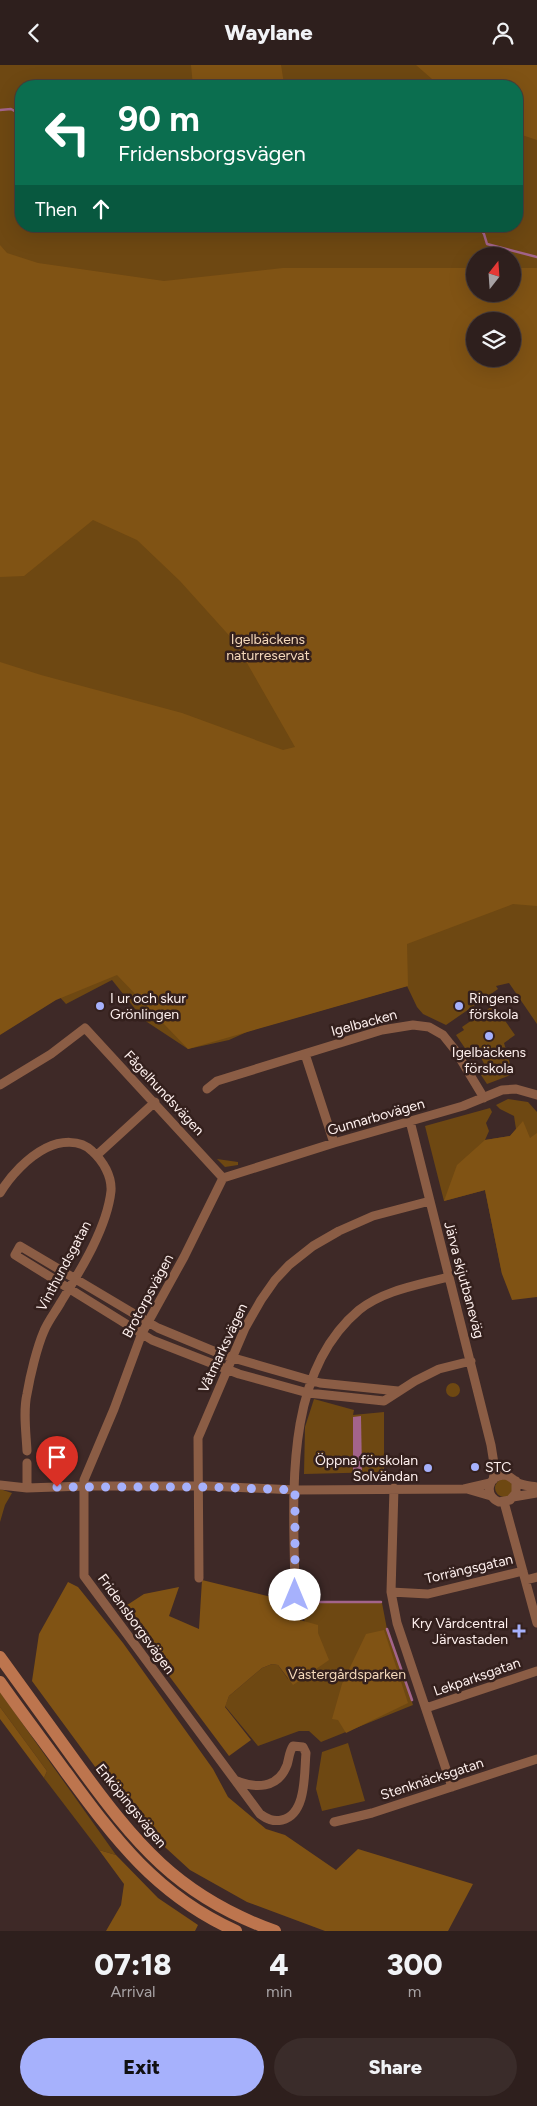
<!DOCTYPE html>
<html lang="en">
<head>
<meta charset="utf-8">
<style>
  :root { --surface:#2e1f1d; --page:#3a2c2a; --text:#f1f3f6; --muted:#a7a2a4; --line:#493d3b; --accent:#a6b1fc }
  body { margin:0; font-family:Figtree,sans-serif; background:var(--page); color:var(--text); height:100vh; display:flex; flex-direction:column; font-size:19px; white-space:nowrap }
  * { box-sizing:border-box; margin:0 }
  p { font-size:16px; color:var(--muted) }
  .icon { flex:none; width:28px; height:28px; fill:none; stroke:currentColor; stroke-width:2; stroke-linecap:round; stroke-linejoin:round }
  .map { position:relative; height:1866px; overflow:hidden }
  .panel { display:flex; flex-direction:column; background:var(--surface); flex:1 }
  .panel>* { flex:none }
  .top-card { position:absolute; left:15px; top:15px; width:508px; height:152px; border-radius:20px; box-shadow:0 5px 20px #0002,0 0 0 1px var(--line); background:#0b6e4f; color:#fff; overflow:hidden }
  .needle { width:32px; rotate:17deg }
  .controls { position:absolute; left:466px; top:182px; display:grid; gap:10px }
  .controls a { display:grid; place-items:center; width:55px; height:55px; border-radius:50%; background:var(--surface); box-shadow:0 5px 20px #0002,0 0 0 1px var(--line); font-size:25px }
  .pin { position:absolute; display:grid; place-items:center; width:42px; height:42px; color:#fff; margin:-51px -21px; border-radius:50% 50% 50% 0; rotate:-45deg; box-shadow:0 0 5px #0007 }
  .pin .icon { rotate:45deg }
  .me { position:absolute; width:55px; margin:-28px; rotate:0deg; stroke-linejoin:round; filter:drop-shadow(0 0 4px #0008) }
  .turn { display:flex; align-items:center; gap:18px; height:105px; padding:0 20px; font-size:22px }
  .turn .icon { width:65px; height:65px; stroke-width:2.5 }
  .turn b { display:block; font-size:35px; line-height:42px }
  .then { display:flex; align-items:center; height:48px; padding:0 20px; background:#0003; gap:10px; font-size:19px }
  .eta { display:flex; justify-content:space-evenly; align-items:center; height:85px; text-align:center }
  .eta b { font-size:30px; font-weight:800; line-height:35px }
  .primary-button { display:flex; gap:10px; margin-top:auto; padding:10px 20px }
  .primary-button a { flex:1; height:58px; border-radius:30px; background:var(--accent); color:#111; font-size:20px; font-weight:800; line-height:58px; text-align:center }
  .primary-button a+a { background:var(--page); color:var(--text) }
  header { display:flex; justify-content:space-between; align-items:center; height:65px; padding:0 20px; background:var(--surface); font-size:22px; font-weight:800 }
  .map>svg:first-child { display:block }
</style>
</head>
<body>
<header><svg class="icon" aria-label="back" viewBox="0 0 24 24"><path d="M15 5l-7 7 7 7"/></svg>Waylane<svg class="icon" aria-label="person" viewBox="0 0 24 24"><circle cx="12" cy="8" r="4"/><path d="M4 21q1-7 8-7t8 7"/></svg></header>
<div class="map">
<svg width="537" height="1866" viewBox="0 0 537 1866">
  <rect width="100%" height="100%" fill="#3e2927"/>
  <path fill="#6e4812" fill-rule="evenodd" d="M 0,0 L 537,0 L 537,959 L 509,918 L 496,921 L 498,924 L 446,960 L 423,949 L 417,942 L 407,921 L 249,966 L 229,975 L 188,984 L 144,955 L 112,915 L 66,939 L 57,929 L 0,956 ZM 21,21 L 516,21 L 516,161 L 21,161 ZM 475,191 L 512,191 L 512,229 L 475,229 ZM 475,256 L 512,256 L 512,294 L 475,294 Z
    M 494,940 L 515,970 L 504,978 L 513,1009 L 487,1019 L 481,1010 L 488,1006 L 480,991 L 473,995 L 456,970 L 464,965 L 462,962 Z
    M 508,1034 L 528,1037 L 537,1047 L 537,1199 L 502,1209 L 485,1125 L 444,1136 L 425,1061 L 490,1043 L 492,1047 L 486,1058 L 489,1066 L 485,1075 L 510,1071 L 516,1064 L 514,1051 L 500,1044 L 496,1040 Z
    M 217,1094 L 238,1097 L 238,1100 L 225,1102 Z
    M446 1325a7 7 0 1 1 14 0a7 7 0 1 1-14 0Z
    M 314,1334 L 354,1345 L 353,1350 L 384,1347 L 384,1407 L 304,1409 L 305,1362 Z
    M495 1423a9 9 0 1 1 18 0a9 9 0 1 1-18 0Z
    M 0,1424 L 12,1428 L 5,1440 L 0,1457 Z
    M 305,1538 L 382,1538 L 387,1564 L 413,1640 L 321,1677 L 309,1666 L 299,1666 L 258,1681 L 225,1641 L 229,1631 L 262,1603 L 272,1599 L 278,1600 L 288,1614 L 304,1569 Z
    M 0,1627 L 116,1790 L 99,1785 L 44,1713 L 47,1706 L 0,1642 Z
    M 348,1678 L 365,1736 L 322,1746 L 316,1724 L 322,1687 Z"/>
  <path fill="#805314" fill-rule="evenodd" d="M 191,0 L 281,0 L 284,19 L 280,21 L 193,21 Z
    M 416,0 L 537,0 L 537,75 L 516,68 L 516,21 L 440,21 Z
    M 0,180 L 7,188 L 38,198 L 164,216 L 283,203 L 475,203 L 475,229 L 512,229 L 513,203 L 537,203 L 537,841 L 513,839 L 407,879 L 408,921 L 188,984 L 117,910 L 56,935 L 0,970 L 0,597 L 41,610 L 182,648 L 283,685 L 295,682 L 235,577 L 180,516 L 137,475 L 93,455 L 24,511 L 0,512 ZM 475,256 L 512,256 L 512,294 L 475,294 Z
    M 523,1056 L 530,1073 L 537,1068 L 537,1232 L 512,1235 L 502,1209 L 485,1125 L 444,1136 L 457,1100 L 485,1075 L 510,1071 Z
    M 202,1515 L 288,1536 L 296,1554 L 318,1560 L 318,1568 L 329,1595 L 293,1620 L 278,1600 L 272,1599 L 262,1603 L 229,1631 L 225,1642 L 251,1675 L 229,1691 L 134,1564 L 118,1546 L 144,1529 L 179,1522 L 169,1551 L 199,1564 Z
    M 68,1517 L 78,1522 L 123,1578 L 213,1704 L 228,1732 L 266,1764 L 285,1770 L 336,1805 L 358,1784 L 473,1819 L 448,1866 L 325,1866 L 247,1837 L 190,1805 L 132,1752 L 32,1616 L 39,1569 Z
    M 384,1565 L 408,1638 L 346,1668 L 338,1655 L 332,1654 L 342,1619 L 366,1569 Z
    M 0,1642 L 47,1706 L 44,1713 L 0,1654 Z
    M 99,1785 L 116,1790 L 158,1833 L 198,1860 L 195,1866 L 106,1866 L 121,1840 L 124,1819 Z"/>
  <path fill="#a3648b" d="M 361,1351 L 362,1407 L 353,1407 L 353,1352 Z"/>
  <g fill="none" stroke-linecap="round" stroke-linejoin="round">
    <path stroke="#a3648b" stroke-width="2.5" d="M 0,45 L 11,44 L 18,48 L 21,70
      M 445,161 L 452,163 L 454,161
      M 479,161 L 484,169 L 487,179 L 537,192
      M 302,1537 L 381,1537
      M 387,1564 L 412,1635"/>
    <path stroke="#8b5d45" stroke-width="9" d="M 305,989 L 334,1078
      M 0,1020 L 51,989 L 85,963 L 223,1113
      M 207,1024 L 217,1016 L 382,965 L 413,960 L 429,962 L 443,970 L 455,985 L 484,1033
      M 410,1056 L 491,1380 L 495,1405 L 493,1415
      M 97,1090 L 155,1037
      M 223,1113 L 184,1192 L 142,1268 L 114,1344 L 84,1415 L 84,1511 L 260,1749 C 267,1754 273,1757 282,1755 C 307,1749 304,1708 306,1688 L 303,1682 L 293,1681 C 289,1687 289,1694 287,1700 C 278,1724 255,1724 235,1715
      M 223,1113 L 334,1078 L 463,1041 L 502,1025 L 516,1024 L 537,1030
      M 0,1128 C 10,1111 28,1092 46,1083 C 60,1076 80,1074 92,1086 C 103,1096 112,1111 111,1126 C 107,1163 80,1206 61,1237 C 56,1246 48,1256 44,1266 C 37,1282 30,1311 27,1329 C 23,1346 26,1367 27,1386
      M 398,1326 L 320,1318 L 223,1290 L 158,1263 L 20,1181 L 15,1190 L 152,1275 L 239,1309 L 308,1328 L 384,1336 L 415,1316 L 439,1304 L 471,1296
      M 516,1416 L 516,1428 L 510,1435 L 499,1437 C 484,1431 487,1411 504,1410 C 511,1410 514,1417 521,1419 C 526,1421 532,1421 537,1422
      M 0,1420 L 27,1423 L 84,1421 L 208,1421 L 295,1425 L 464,1424 L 490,1418
      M 27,1423 L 27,1398
      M 394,1423 L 391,1527 L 397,1558 L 452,1722
      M 467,1424 L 491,1431
      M 513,1432 L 537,1428
      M 504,1437 L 537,1558
      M 199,1513 L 198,1373 L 245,1263 L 261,1235 L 275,1215 L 289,1200 L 313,1181 L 339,1166 L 373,1151 L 430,1136
      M 526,1515 L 537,1512
      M 391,1527 L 428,1529 L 523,1506
      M 295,1535 C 295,1442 279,1312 359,1245 C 384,1225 419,1220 448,1212
      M 426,1643 L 537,1606
      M 334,1757 L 372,1748 L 537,1694"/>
    <path stroke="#bd754e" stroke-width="12" d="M 0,1592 C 25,1627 51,1662 76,1697 C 135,1778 177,1831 275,1866
      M 0,1617 C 21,1647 44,1677 65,1706 C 115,1774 156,1830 236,1866"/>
  </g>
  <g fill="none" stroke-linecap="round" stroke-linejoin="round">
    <path stroke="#a6b1fc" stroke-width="9" stroke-dasharray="0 16.2" d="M 57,1422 L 208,1422 L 295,1425 L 295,1530"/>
  </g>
  <g fill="#a6b1fc" stroke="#34201d" stroke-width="2">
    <circle cx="100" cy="941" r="5"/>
    <circle cx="459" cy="941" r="5"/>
    <circle cx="489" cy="971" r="5"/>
    <circle cx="475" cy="1402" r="5"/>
    <circle cx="428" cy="1403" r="5"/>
    <path d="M516.5 1558.5h5v5h5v5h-5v5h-5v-5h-5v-5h5z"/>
  </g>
  <g text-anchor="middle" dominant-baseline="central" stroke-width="5" stroke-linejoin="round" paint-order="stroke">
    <g font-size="14" fill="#f5d9bb" stroke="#34201d">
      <text x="268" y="574">Igelbäckens<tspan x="268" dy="16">naturreservat</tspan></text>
      <text x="347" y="1609">Västergårdsparken</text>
    </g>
    <g font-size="14" fill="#fef0ee" stroke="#34201d" text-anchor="start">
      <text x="110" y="933">I ur och skur<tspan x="110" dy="16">Grönlingen</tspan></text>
      <text x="469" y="933">Ringens<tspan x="469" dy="16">förskola</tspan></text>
      <text x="489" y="987" text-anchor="middle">Igelbäckens<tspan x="489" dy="16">förskola</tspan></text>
      <text x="418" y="1395" text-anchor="end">Öppna förskolan<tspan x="418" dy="16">Solvändan</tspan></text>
      <text x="485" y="1402">STC</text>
      <text x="508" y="1558" text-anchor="end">Kry Vårdcentral<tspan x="508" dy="16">Järvastaden</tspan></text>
    </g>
    <g font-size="14" fill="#fef0ee" stroke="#34201d">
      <text transform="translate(364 958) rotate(-15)">Igelbacken</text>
      <text transform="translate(164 1028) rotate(47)">Fågelhundsvägen</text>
      <text transform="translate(376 1052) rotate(-16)">Gunnarbovägen</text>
      <text transform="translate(64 1201) rotate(-62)">Vinthundsgatan</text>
      <text transform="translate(464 1215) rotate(75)">Järva skjutbaneväg</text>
      <text transform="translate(148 1231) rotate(-62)">Brotorpsvägen</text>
      <text transform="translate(223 1283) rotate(-65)">Våtmarksvägen</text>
      <text transform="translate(469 1504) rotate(-13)">Torrängsgatan</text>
      <text transform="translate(136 1559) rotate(54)">Fridensborgsvägen</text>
      <text transform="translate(477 1612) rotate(-19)">Lekparksgatan</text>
      <text transform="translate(432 1714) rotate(-18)">Stenknäcksgatan</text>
      <text transform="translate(131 1741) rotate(51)">Enköpingsvägen</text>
    </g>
  </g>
</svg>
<div class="controls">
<a><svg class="needle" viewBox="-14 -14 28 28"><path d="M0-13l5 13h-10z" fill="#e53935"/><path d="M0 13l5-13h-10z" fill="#a7a2a4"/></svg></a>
<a><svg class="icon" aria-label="layers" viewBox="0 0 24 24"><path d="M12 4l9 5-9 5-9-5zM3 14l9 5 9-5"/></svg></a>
</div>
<div class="pin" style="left:57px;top:1422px;background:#d93025"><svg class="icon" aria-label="arrive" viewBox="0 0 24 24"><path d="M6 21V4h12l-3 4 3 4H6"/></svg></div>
<svg class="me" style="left:295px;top:1530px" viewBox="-20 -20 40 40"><circle r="19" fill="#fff"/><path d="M0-13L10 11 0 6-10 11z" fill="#a6b1fc"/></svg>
<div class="top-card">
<div class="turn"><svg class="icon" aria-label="left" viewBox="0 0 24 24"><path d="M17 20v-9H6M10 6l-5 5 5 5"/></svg><div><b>90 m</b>Fridensborgsvägen</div></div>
<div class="then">Then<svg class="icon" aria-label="ahead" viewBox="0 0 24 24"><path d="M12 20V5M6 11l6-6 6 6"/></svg></div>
</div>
</div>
<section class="panel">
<div class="eta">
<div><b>07:18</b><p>Arrival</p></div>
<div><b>4</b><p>min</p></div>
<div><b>300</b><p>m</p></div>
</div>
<div class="primary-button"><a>Exit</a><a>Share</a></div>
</section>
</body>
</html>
